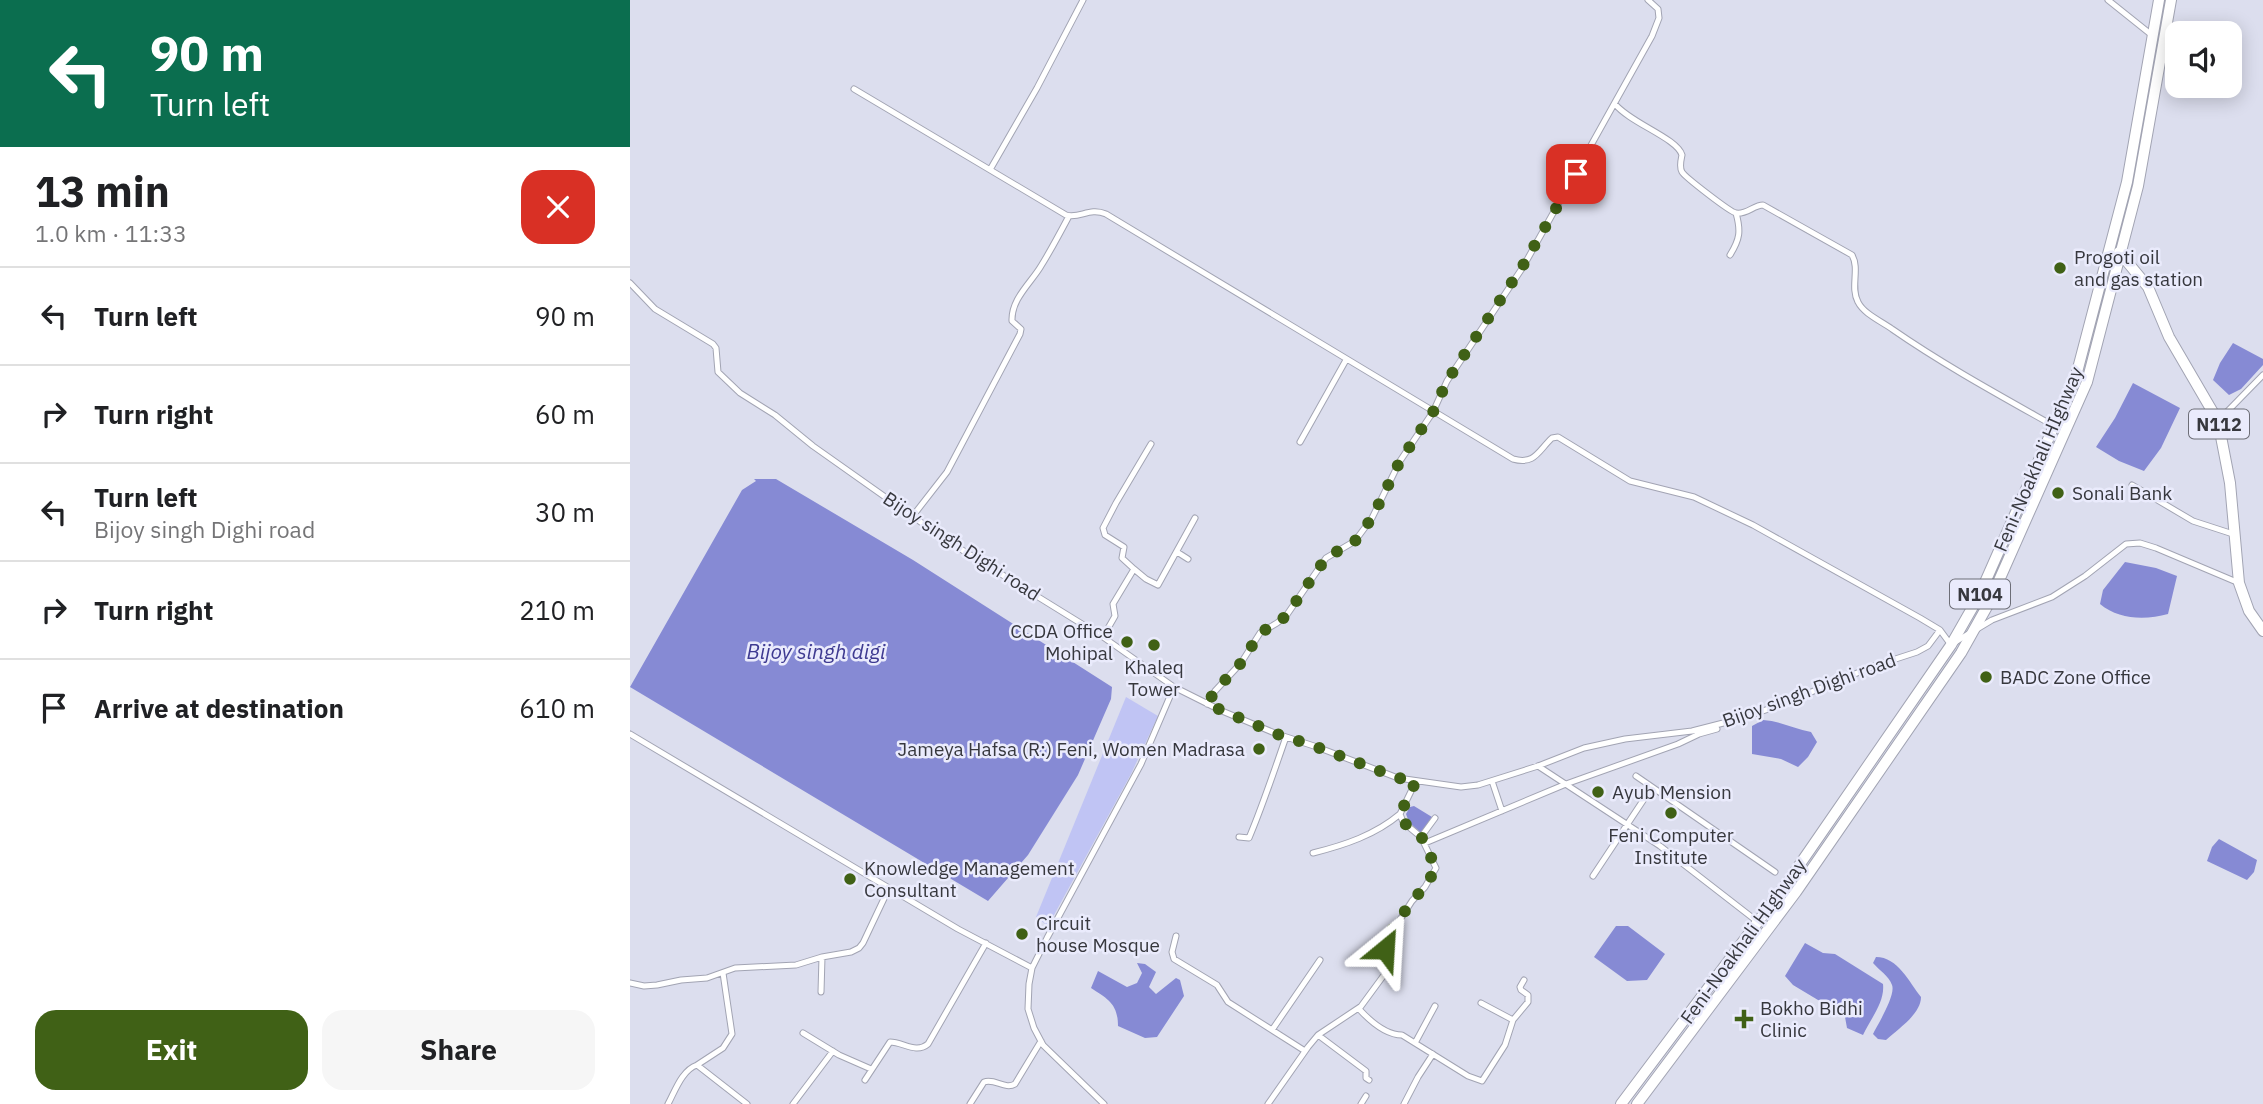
<!DOCTYPE html>
<html lang="en">
<head>
<meta charset="utf-8">
<style>
  :root { --surface:#fff; --page:#f6f6f6; --text:#202124; --muted:#757577; --line:#e0e0e0; --accent:#406116 }
  body { margin:0; font-family:"IBM Plex Sans",sans-serif; background:var(--page); color:var(--text); height:100vh; display:flex; flex-direction:column; font-size:26px; white-space:nowrap }
  * { box-sizing:border-box; margin:0 }
  p { font-size:23px; color:var(--muted) }
  .icon { flex:none; width:38px; height:38px; fill:none; stroke:currentColor; stroke-width:2; stroke-linecap:round; stroke-linejoin:round }
  .map { position:relative; flex:1; overflow:hidden }
  .side { display:flex; flex-direction:column; background:var(--surface); width:630px }
  .side>* { flex:none }
  .banner { background:#0b6e4f; color:#fff; overflow:hidden }
  .fabs { position:absolute; left:1535px; top:21px; display:grid; gap:14px }
  .fabs a { display:grid; place-items:center; width:77px; height:77px; border-radius:14px; background:var(--surface); box-shadow:0 4px 18px #0003; font-size:35px }
  .pin { position:absolute; display:grid; place-items:center; width:60px; height:60px; color:#fff; margin:-30px; border-radius:14px; box-shadow:0 4px 10px #0006 }
  .me { position:absolute; width:77px; margin:-38px; rotate:27deg; stroke-linejoin:round; filter:drop-shadow(0 0 5px #0008) }
  .turn { display:flex; align-items:center; gap:24px; height:147px; padding:0 35px; font-size:32px }
  .turn .icon { width:91px; height:91px; stroke-width:2.5 }
  .turn b { display:block; font-size:49px; line-height:60px }
  .round { display:grid; place-items:center; flex:none; width:74px; height:74px; border-radius:21px; background:var(--page) }
  .overview { display:flex; align-items:center; justify-content:space-between; height:119px; padding:0 35px }
  h1 { font-size:42px; font-weight:800; line-height:52px }
  .action { display:flex; gap:14px; margin-top:auto; padding:14px 35px }
  .action a { flex:1; height:80px; border-radius:21px; background:var(--accent); color:#fff; font-size:28px; font-weight:800; line-height:80px; text-align:center }
  .action a+a { background:var(--page); color:var(--text) }
  ul { padding:0; list-style:none }
  li { display:flex; align-items:center; gap:21px; height:98px; padding:0 35px; border-top:2px solid var(--line) }
  li div { flex:1 }
  li b { display:block; font-size:26px }
  li em { font-style:normal }
  main { display:flex; flex:1; min-height:0 }
  .map>svg:first-child { display:block }
</style>
</head>
<body>
<main>
<section class="side">
<div class="banner">
<div class="turn"><svg class="icon" aria-label="left" viewBox="0 0 24 24"><path d="M17 20v-9H6M10 6l-5 5 5 5"/></svg><div><b>90 m</b>Turn left</div></div>
</div>
<div class="overview"><div><h1>13 min</h1><p>1.0 km · 11:33</p></div><a class="round" style="background:#d93025;color:#fff"><svg class="icon" aria-label="close" viewBox="0 0 24 24"><path d="M6 6l12 12M18 6L6 18"/></svg></a></div>
<ul>
<li><svg class="icon" aria-label="left" viewBox="0 0 24 24"><path d="M17 20v-9H6M10 6l-5 5 5 5"/></svg><div><b>Turn left</b></div><em>90 m</em></li>
<li><svg class="icon" aria-label="right" viewBox="0 0 24 24"><path d="M7 20v-9h11M14 6l5 5-5 5"/></svg><div><b>Turn right</b></div><em>60 m</em></li>
<li><svg class="icon" aria-label="left" viewBox="0 0 24 24"><path d="M17 20v-9H6M10 6l-5 5 5 5"/></svg><div><b>Turn left</b><p>Bijoy singh Dighi road</p></div><em>30 m</em></li>
<li><svg class="icon" aria-label="right" viewBox="0 0 24 24"><path d="M7 20v-9h11M14 6l5 5-5 5"/></svg><div><b>Turn right</b></div><em>210 m</em></li>
<li><svg class="icon" aria-label="arrive" viewBox="0 0 24 24"><path d="M6 21V4h12l-3 4 3 4H6"/></svg><div><b>Arrive at destination</b></div><em>610 m</em></li>
</ul>
<div class="action"><a>Exit</a><a>Share</a></div>
</section>
<div class="map">
<svg width="1633" height="1104" viewBox="0 0 1633 1104">
  <rect width="100%" height="100%" fill="#dcdeee"/>
  <path fill="#c0c4f4" d="M 496,697 L 528,716 L 501,774 L 418,926 L 406,917 Z"/>
  <path fill="#868ad4" d="M 1603,343 L 1633,359 L 1633,365 L 1611,389 L 1599,395 L 1583,380 L 1590,363 Z
    M 1503,383 L 1550,408 L 1531,448 L 1514,471 L 1489,461 L 1466,447 L 1485,418 Z
    M 124,479 L 146,479 L 283,560 L 482,687 L 481,699 L 448,775 L 398,855 L 358,901 L 0,687 L 112,490 L 126,481 Z
    M 1495,562 L 1526,568 L 1547,576 L 1538,614 C 1516,620 1489,620 1470,604 L 1473,590 Z
    M 1133,720 C 1150,721 1164,729 1181,732 L 1187,742 L 1178,757 L 1168,767 L 1151,759 L 1122,754 L 1122,726 Z
    M 784,806 L 802,817 L 791,833 L 779,822 L 776,814 L 780,807 Z
    M 1589,839 L 1627,860 L 1624,872 L 1617,880 L 1577,861 L 1582,847 Z
    M 986,926 L 998,926 L 1035,954 L 1017,980 L 997,981 L 964,957 Z
    M 1175,943 L 1193,953 L 1205,954 L 1253,984 C 1255,1002 1241,1018 1233,1035 L 1217,1028 L 1215,1017 L 1203,1006 L 1188,1000 L 1163,985 L 1155,976 Z
    M 1246,957 C 1268,957 1279,982 1291,997 C 1291,1014 1268,1029 1256,1040 L 1248,1039 L 1243,1034 C 1248,1024 1266,995 1262,985 C 1259,976 1249,970 1243,963 Z
    M 507,963 L 515,964 L 526,972 L 519,987 L 526,994 L 546,978 L 550,980 L 554,996 L 527,1037 L 515,1038 L 488,1026 C 488,1004 478,999 461,988 L 468,971 L 497,987 L 507,983 L 512,973 Z"/>
  <g fill="none" stroke-linecap="round" stroke-linejoin="round">
    <defs>
      <path id="street" d="M 1478,0 L 1523,36
        M 224,89 L 436,215 C 450,219 459,207 476,214 L 883,459 C 905,465 908,451 922,438 L 928,437 L 1000,481 L 1064,497 L 1123,525 L 1290,618 L 1310,630 L 1321,645 L 1338,634
        M 985,104 C 1000,123 1047,138 1052,155 C 1051,160 1049,167 1052,172 C 1055,177 1100,212 1106,213 C 1116,215 1124,205 1133,205 L 1222,255 C 1230,269 1220,287 1228,302 C 1234,314 1251,321 1262,329 C 1314,365 1369,395 1424,426
        M 361,168 L 407,88 L 453,0
        M 1100,255 C 1110,239 1111,231 1106,213
        M 0,283 L 25,309 L 83,344 L 86,348 L 88,372 L 110,393 L 145,415 L 183,446 L 316,540 L 473,637 L 544,687 L 592,711 L 647,734 L 687,747 L 768,778 L 831,787 L 848,785 L 908,766 L 954,748 L 995,739 L 1062,731 L 1109,719 L 1150,705 L 1244,666 L 1287,652 L 1298,646 L 1310,630
        M 1588,421 L 1633,375
        M 670,442 L 716,360
        M 1502,485 L 1563,521 L 1603,534
        M 282,517 L 317,472 L 390,334 L 391,329 L 382,321 C 381,299 401,283 411,266 C 421,250 430,233 439,216
        M 547,552 L 558,559
        M 504,569 L 492,558 L 494,547 L 475,535 L 473,528 L 486,503 L 521,444
        M 1347,629 L 1362,620 L 1422,597 L 1455,576 L 1496,544 L 1510,543 L 1526,548 L 1609,583
        M 473,637 L 485,616 L 483,604 L 504,569 L 516,579 L 528,585 L 565,518
        M 577,704 L 585,691 L 611,663 L 630,633 L 647,623 L 656,616 L 696,558 L 725,541 L 742,518 L 770,461 L 803,412 L 817,381 L 893,267 L 1022,36 L 1029,18 L 1028,9 L 1018,0
        M 0,734 L 328,929 L 402,968
        M 908,766 L 1030,846 L 1128,922
        M 786,781 L 770,814 L 773,822 L 791,837 L 805,818
        M 862,781 L 872,811
        M 1022,787 L 1145,872
        M 609,837 L 619,838 C 633,805 644,771 656,737
        M 791,837 L 806,868 L 795,887 L 782,901 L 755,943 L 755,949 L 763,957 L 754,975 L 729,1009 C 740,1021 755,1035 772,1035 L 838,1076 L 852,1081 L 875,1045 L 883,1020 L 898,1002 L 898,995 L 891,990 L 890,987 L 894,980
        M 795,843 L 936,784 L 1048,744 L 1069,734 L 1087,729
        M 683,853 C 715,845 745,835 770,814
        M 963,876 L 1022,787 L 1006,776
        M 546,936 L 542,952 L 544,959 L 587,985 L 598,1002 L 675,1051
        M 0,983 L 14,986 L 27,985 L 51,980 L 77,978 L 105,968 L 166,965 L 192,957 L 221,952 L 229,948 L 233,943 L 259,888
        M 191,992 L 192,957
        M 851,1003 L 883,1020
        M 642,1030 L 690,960
        M 173,1033 L 209,1055 L 241,1069
        M 688,1035 L 730,1007
        M 785,1043 L 805,1006
        M 67,1065 L 93,1048 L 102,1034 L 93,973
        M 235,1080 L 260,1042 C 273,1042 286,1054 298,1044 L 356,943
        M 38,1104 C 45,1091 52,1070 67,1065 L 117,1104
        M 163,1104 L 203,1051
        M 340,1104 L 354,1082 C 365,1078 375,1090 385,1084 L 411,1041
        M 474,1104 L 413,1045 L 404,1028 L 398,1009 L 399,984 L 402,968 L 417,938 L 511,764 L 544,687
        M 638,1104 L 678,1047 L 688,1035 L 736,1071 L 736,1078 L 739,1080
        M 731,1104 L 736,1096
        M 774,1104 L 788,1077 L 803,1054"/>
      <path id="highway" d="M 1489,252 L 1518,287 L 1539,337 L 1588,421 L 1600,483 L 1609,583 L 1619,611 L 1633,631
        M 991,1104 L 1157,883 L 1321,645 L 1349,596 L 1446,376 L 1497,182 L 1529,0
        M 1007,1104 L 1166,892 L 1331,653 L 1359,603 L 1457,382 L 1508,186 L 1541,0"/>
    </defs>
    <use href="#street" stroke="#a2a4b3" stroke-width="7"/>
    <use href="#highway" stroke="#a2a4b3" stroke-width="12"/>
    <use href="#street" stroke="#fff" stroke-width="5"/>
    <use href="#highway" stroke="#fff" stroke-width="10"/>
  </g>
  <g fill="none" stroke-linecap="round" stroke-linejoin="round">
    <path stroke="#406116" stroke-width="12" stroke-dasharray="0 21.6" d="M 755,949 C 754,930 797,888 806,868 L 791,836 L 773,822 L 770,814 L 786,781 L 768,778 L 687,747 L 647,734 L 577,704 L 585,691 L 611,663 L 630,633 L 647,623 L 656,616 L 696,558 L 725,541 L 742,518 L 770,461 L 803,412 L 817,381 L 892,267 L 946,174"/>
  </g>
  <g fill="#406116" stroke="#eaebfc" stroke-width="2.5">
    <circle cx="1430" cy="268" r="7"/>
    <circle cx="1428" cy="493" r="7"/>
    <circle cx="497" cy="642" r="7"/>
    <circle cx="524" cy="645" r="7"/>
    <circle cx="1356" cy="677" r="7"/>
    <circle cx="629" cy="749" r="7"/>
    <circle cx="968" cy="792" r="7"/>
    <circle cx="1041" cy="813" r="7"/>
    <circle cx="220" cy="879" r="7"/>
    <circle cx="392" cy="934" r="7"/>
    <path d="M1110.5 1008.5h7v7h7v7h-7v7h-7v-7h-7v-7h7z"/>
  </g>
  <g text-anchor="middle" dominant-baseline="central" stroke-width="5" stroke-linejoin="round" paint-order="stroke">
    <g fill="#eaebfc" stroke="#6d6e77" stroke-width="2">
      <rect x="1559" y="409.5" width="60" height="29" rx="5"/>
      <rect x="1320" y="579.5" width="60" height="29" rx="5"/>
    </g>
    <g font-size="18" font-weight="bold" fill="#37383e">
      <text x="1589" y="424">N112</text>
      <text x="1350" y="594">N104</text>
    </g>
    <g font-size="19" fill="#37383e" stroke="#eaebfc" text-anchor="start">
      <text x="1444" y="257">Progoti oil<tspan x="1444" dy="22">and gas station</tspan></text>
      <text x="1442" y="493">Sonali Bank</text>
      <text x="483" y="631" text-anchor="end">CCDA Office<tspan x="483" dy="22">Mohipal</tspan></text>
      <text x="524" y="667" text-anchor="middle">Khaleq<tspan x="524" dy="22">Tower</tspan></text>
      <text x="1370" y="677">BADC Zone Office</text>
      <text x="615" y="749" text-anchor="end">Jameya Hafsa (R:) Feni, Women Madrasa</text>
      <text x="982" y="792">Ayub Mension</text>
      <text x="1041" y="835" text-anchor="middle">Feni Computer<tspan x="1041" dy="22">Institute</tspan></text>
      <text x="234" y="868">Knowledge Management<tspan x="234" dy="22">Consultant</tspan></text>
      <text x="406" y="923">Circuit<tspan x="406" dy="22">house Mosque</tspan></text>
      <text x="1130" y="1008">Bokho Bidhi<tspan x="1130" dy="22">Clinic</tspan></text>
    </g>
    <g font-size="19" fill="#37383e" stroke="#eaebfc">
      <text transform="translate(1408 459) rotate(-67)">Feni-Noakhali HIghway</text>
      <text transform="translate(332 546) rotate(33)">Bijoy singh Dighi road</text>
      <text transform="translate(1179 690) rotate(-20)">Bijoy singh Dighi road</text>
      <text transform="translate(1113 941) rotate(-54)">Feni-Noakhali HIghway</text>
    </g>
    <g font-size="21" font-style="italic" fill="#3e3a91" stroke="#eaebfc">
      <text x="186" y="651">Bijoy singh digi</text>
    </g>
  </g>
</svg>
<div class="fabs">
<a><svg class="icon" aria-label="sound" viewBox="0 0 24 24"><path d="M4 9h4l5-4v14l-5-4H4zM17 9q2 3 0 6"/></svg></a>
</div>
<div class="pin" style="left:946px;top:174px;background:#d93025"><svg class="icon" aria-label="arrive" viewBox="0 0 24 24"><path d="M6 21V4h12l-3 4 3 4H6"/></svg></div>
<svg class="me" style="left:755px;top:949px" viewBox="-20 -20 40 40"><path d="M0-17L14 15 0 8-14 15z" fill="#406116" stroke="#fff" stroke-width="4"/></svg>
</div>
</main>
</body>
</html>
